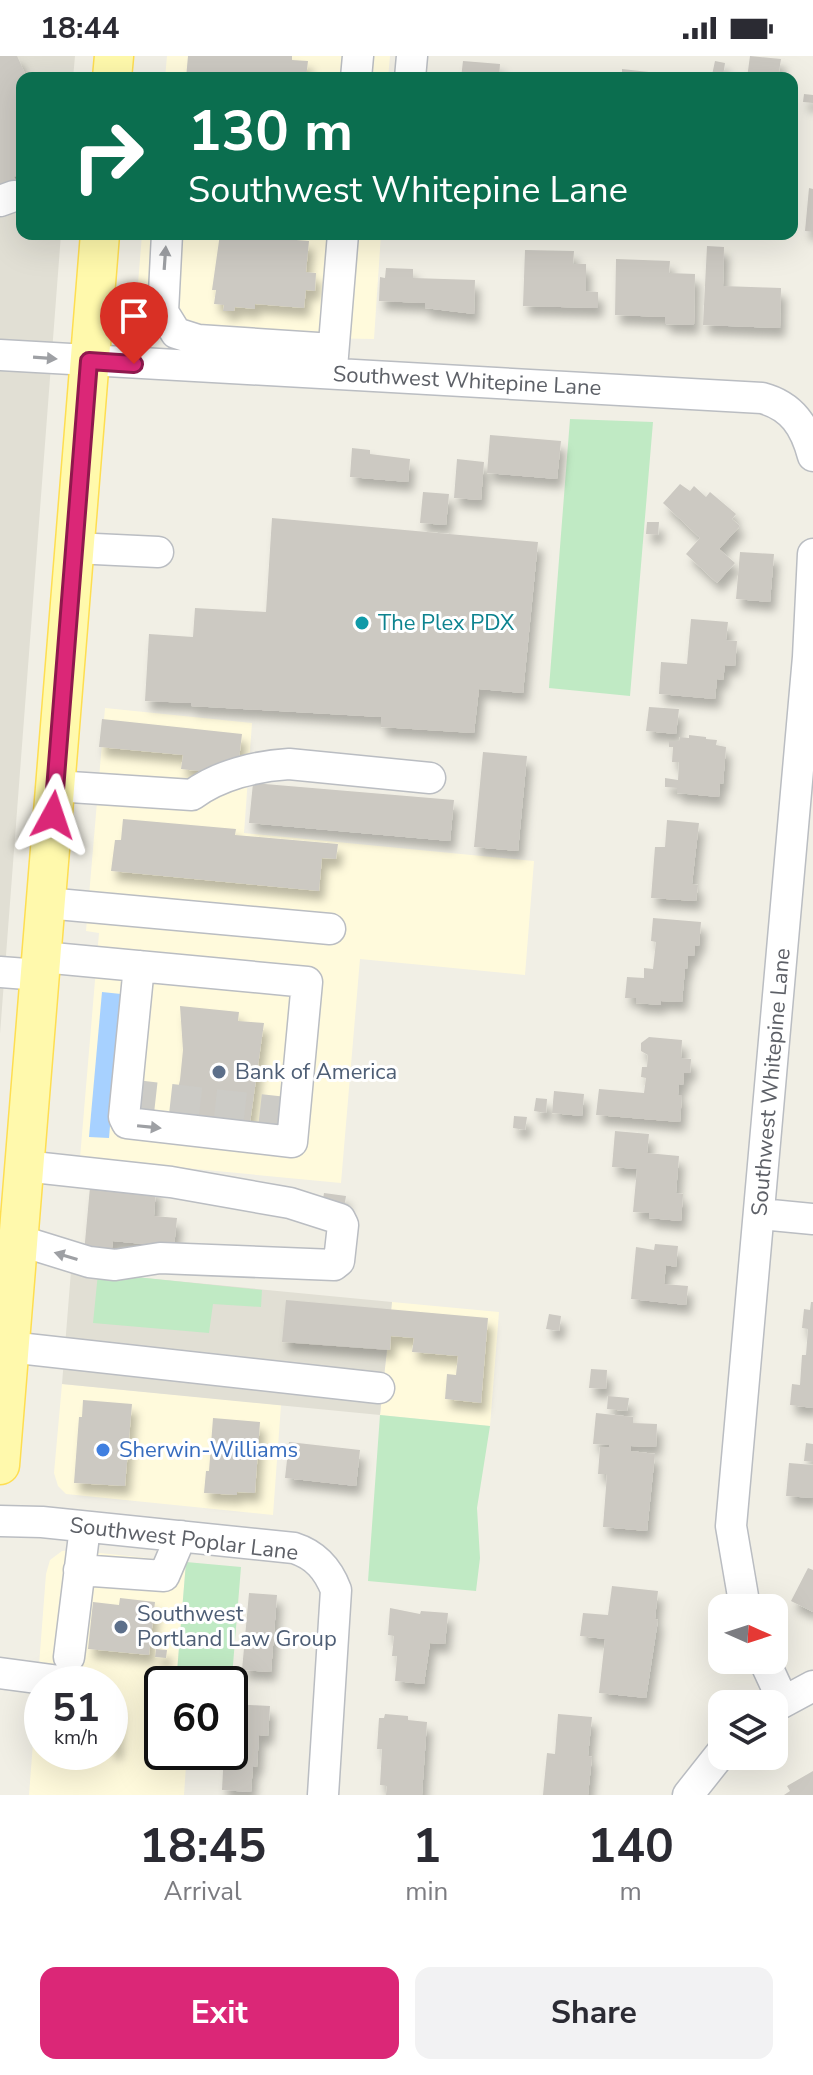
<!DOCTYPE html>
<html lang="en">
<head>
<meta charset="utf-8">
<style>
  :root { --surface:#fff; --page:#f2f2f3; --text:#2b2b33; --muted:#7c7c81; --accent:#db2777 }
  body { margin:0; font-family:"Nunito Sans",sans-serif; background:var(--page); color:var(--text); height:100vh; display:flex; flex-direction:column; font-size:30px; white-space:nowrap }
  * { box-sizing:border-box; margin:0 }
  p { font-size:26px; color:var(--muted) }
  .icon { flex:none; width:44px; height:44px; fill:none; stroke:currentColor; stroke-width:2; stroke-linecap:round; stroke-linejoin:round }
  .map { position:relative; height:1739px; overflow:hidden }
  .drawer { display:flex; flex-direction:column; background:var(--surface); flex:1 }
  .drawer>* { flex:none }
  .banner { position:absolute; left:16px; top:16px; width:782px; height:168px; border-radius:16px; box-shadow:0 8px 32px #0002; background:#0b6e4f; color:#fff; overflow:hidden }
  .needle { width:52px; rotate:93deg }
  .tools { position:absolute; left:708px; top:1538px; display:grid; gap:16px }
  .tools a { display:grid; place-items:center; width:80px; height:80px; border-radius:16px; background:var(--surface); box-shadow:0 8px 32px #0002; font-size:40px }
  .speed { position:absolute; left:24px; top:1610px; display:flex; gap:16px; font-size:40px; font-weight:700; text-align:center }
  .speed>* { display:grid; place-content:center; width:104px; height:104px; border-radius:50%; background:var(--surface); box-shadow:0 8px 32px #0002; line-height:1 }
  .speed small { font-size:20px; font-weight:400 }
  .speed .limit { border:4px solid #111; border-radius:12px; background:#fff; color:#111 }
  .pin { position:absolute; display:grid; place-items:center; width:68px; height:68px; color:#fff; margin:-82px -34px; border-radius:50% 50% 50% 0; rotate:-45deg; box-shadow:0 0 8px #0007 }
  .pin .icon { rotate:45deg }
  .me { position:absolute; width:88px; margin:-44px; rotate:5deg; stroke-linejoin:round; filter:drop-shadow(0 0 6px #0008) }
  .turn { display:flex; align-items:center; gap:28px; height:168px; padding:0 40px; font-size:36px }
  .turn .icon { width:104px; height:104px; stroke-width:2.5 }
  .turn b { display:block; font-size:56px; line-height:68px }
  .eta { display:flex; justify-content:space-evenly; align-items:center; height:136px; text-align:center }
  .eta b { font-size:48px; font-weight:700; line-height:56px }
  .action { display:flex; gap:16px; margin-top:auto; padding:16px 40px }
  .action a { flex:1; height:92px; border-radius:16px; background:var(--accent); color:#fff; font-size:32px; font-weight:700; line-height:92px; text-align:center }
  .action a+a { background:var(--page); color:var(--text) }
  .status { display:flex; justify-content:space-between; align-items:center; height:56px; padding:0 40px; background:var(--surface); direction:ltr }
  .status svg { height:22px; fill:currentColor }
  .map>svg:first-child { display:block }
</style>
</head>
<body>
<div class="status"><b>18:44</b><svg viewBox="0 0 49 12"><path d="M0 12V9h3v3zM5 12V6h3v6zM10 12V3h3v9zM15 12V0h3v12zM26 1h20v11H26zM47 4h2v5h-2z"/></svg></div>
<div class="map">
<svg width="813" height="1739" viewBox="0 0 813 1739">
  <defs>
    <filter id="shadow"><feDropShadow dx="5" dy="9" stdDeviation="4" flood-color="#0004"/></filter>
  </defs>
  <rect width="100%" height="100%" fill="#f1efe5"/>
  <path fill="#fffadc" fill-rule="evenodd" d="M 167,0 L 390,0 L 388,22 L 165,22 Z
    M 142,178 L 381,178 L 374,283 L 160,279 L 136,253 Z
    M 105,652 L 252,667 L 244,777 L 534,805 L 525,919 L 360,903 L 341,1127 L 80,1102 L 99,877 L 86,875 Z
    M 392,1246 L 499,1256 L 490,1370 L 380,1359 Z
    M 62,1328 L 281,1349 L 273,1459 L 66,1438 L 58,1430 L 54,1417 Z
    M 71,1494 L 186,1506 L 177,1615 L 194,1617 L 193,1628 L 162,1628 L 162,1696 L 187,1696 L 184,1739 L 29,1739 L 46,1518 L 50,1504 L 62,1495 ZM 42,1628 L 110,1628 L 110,1696 L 42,1696 Z"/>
  <path fill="#e1dfd4" d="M 0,0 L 75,0 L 73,22 L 22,22 L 22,178 L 61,178 L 0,978 Z
    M 71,1215 L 392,1246 L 380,1359 L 62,1328 Z"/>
  <path fill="#c0eac4" d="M 570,363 L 653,366 L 630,640 L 549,632 Z
    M 98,1217 L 262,1234 L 261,1251 L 213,1248 L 209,1277 L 93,1267 Z
    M 380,1359 L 490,1370 L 477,1452 L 480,1502 L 476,1535 L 368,1525 Z
    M 186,1506 L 241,1511 L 232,1621 L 177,1616 Z"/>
  <path fill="#a7d1ff" d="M 102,936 L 121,938 L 109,1082 L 89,1081 Z"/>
  <path fill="#ccc9c2" filter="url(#shadow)" d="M 0,0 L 17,0 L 27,22 L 22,22 L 22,117 L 14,121 L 18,128 L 0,137 Z
    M 188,0 L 292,0 L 292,4 L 308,5 L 306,22 L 186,22 Z
    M 750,0 L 781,3 L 778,22 L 747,22 Z
    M 463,5 L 500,8 L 499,22 L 461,22 Z
    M 715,5 L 725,7 L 723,20 L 712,19 Z
    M 622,13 L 658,17 L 658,22 L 622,22 Z
    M 804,38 L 813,39 L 813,47 L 803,46 Z
    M 809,132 L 813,133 L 813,176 L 805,175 Z
    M 220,178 L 309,185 L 306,216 L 316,217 L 315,235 L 306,234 L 304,252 L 255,248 L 255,253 L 235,251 L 234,255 L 223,255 L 224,249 L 214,248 L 216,234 L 212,234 Z
    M 707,190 L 724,191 L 723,230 L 781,232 L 780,272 L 703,269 Z
    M 525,194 L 574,195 L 573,208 L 586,208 L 586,235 L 598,236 L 598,252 L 523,250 Z
    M 616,203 L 670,205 L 669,217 L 695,218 L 694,269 L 665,268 L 665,261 L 615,259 Z
    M 386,212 L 413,213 L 413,222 L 475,224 L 474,258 L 425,252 L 425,247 L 379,245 L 380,221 L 385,222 Z
    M 490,379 L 561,385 L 557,423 L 487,417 Z
    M 352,392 L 370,394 L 370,398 L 410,403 L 408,426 L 350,421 Z
    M 457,403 L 484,406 L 481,444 L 454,442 Z
    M 680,428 L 690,435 L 694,430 L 706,441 L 710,436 L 736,458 L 732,463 L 740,470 L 719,493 L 735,507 L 717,527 L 686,498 L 700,482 L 663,447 Z
    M 423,436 L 449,438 L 446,469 L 420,467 Z
    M 272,462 L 538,486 L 523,637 L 479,633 L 474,677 L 381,671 L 381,661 L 191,650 L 191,647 L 145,645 L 149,578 L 193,581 L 195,552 L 266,556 Z
    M 647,466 L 659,466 L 658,479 L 646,478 Z
    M 740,496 L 774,498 L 770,546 L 736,543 Z
    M 691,563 L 728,566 L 726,584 L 737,585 L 735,610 L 725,609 L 723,624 L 717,623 L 715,643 L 659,638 L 661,606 L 687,608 Z
    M 649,651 L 679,653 L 676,678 L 646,675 Z
    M 102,663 L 242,678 L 238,712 L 215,717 L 181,713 L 183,699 L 99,691 Z
    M 689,679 L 706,681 L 706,683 L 717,684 L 716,689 L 726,691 L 723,728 L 720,727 L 719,741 L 677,737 L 677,732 L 665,731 L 665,722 L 678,724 L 679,706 L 672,706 L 673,691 L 669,691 L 669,685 L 679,685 L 680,681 L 689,682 Z
    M 483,696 L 527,700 L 518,795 L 474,791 Z
    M 253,727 L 454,744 L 450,785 L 249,767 Z
    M 123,763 L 236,773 L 235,779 L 338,788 L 336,803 L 322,802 L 319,835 L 111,815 L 115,784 L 121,784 Z
    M 667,764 L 699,767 L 692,828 L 698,829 L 696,845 L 651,842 L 655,791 L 665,791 Z
    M 653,862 L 701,866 L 699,890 L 695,889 L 694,900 L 688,900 L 687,913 L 685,913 L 682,946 L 661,945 L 661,949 L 636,947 L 636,942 L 625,942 L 627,921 L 644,922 L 644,912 L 653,913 L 656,886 L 651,885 Z
    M 180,950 L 239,956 L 238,965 L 264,967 L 249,1074 L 170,1067 L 180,1024 L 183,994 Z
    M 649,981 L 682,984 L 681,1002 L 691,1003 L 690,1017 L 684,1017 L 683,1029 L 679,1028 L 678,1039 L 682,1039 L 680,1066 L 596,1059 L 599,1033 L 644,1037 L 646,1022 L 641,1021 L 642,1011 L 647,1011 L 648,999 L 641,995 L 641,987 Z
    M 554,1035 L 584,1038 L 582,1060 L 552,1057 Z
    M 536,1042 L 547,1043 L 546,1057 L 534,1055 Z
    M 514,1060 L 527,1061 L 525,1074 L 513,1072 Z
    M 615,1075 L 649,1078 L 647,1097 L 679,1100 L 676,1137 L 683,1138 L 681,1165 L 649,1162 L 649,1157 L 633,1156 L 637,1113 L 612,1111 Z
    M 90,1131 L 156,1132 L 154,1160 L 177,1162 L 174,1191 L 113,1185 L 111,1199 L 84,1197 Z
    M 324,1137 L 346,1140 L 343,1158 L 321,1155 Z
    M 655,1188 L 678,1190 L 676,1211 L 666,1209 L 664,1228 L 688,1230 L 686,1249 L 631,1243 L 636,1191 L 654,1194 Z
    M 286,1244 L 488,1262 L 481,1347 L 445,1343 L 447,1318 L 456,1319 L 458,1300 L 412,1296 L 414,1282 L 391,1280 L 390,1294 L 282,1286 Z
    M 811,1246 L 813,1246 L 813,1352 L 790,1349 L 792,1328 L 800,1329 L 802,1299 L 806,1299 L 808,1273 L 802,1272 L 804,1253 L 810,1254 Z
    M 549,1258 L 561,1260 L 559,1275 L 546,1273 Z
    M 591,1313 L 607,1314 L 606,1333 L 589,1332 Z
    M 608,1340 L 629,1342 L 627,1355 L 607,1353 Z
    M 83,1344 L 132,1348 L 125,1430 L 74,1427 L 79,1361 L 82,1361 Z
    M 596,1357 L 633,1361 L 633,1367 L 657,1368 L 656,1391 L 631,1390 L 631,1395 L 655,1398 L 647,1475 L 603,1471 L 607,1418 L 598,1418 L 600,1391 L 609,1391 L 609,1389 L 593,1388 Z
    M 213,1362 L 260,1366 L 255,1437 L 237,1436 L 237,1439 L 204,1437 L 206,1415 L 209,1415 Z
    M 289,1386 L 360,1394 L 356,1430 L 285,1422 Z
    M 806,1387 L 813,1388 L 813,1406 L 804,1405 Z
    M 789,1407 L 813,1409 L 813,1442 L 786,1440 Z
    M 808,1512 L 813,1514 L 813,1556 L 791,1545 Z
    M 612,1530 L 658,1535 L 655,1563 L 658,1564 L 646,1642 L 599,1637 L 605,1583 L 580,1580 L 583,1557 L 608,1559 Z
    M 249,1537 L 277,1539 L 271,1616 L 242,1614 Z
    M 120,1542 L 155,1546 L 149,1599 L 88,1593 L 93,1546 L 119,1549 Z
    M 390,1552 L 420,1558 L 421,1555 L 448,1557 L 445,1588 L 430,1587 L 424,1628 L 395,1625 L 397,1600 L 392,1600 L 394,1580 L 388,1579 Z
    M 156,1593 L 167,1594 L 166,1602 L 155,1601 Z
    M 157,1631 L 162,1632 L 162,1654 L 155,1654 Z
    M 110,1647 L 118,1647 L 117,1694 L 110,1694 Z
    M 230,1648 L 270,1650 L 268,1680 L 259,1679 L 257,1711 L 253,1710 L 251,1736 L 222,1734 L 224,1696 L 230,1696 Z
    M 385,1658 L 408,1660 L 408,1664 L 427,1666 L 422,1739 L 386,1739 L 387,1730 L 380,1729 L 382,1693 L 377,1693 L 379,1662 L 384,1662 Z
    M 558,1658 L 592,1661 L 588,1700 L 592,1701 L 588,1739 L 543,1739 L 547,1697 L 555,1698 Z
    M 813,1715 L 813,1739 L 784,1739 L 790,1735 L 787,1730 Z"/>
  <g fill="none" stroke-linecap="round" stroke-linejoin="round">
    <path stroke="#cccbc6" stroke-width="30" stroke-dasharray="30 15" stroke-linecap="butt" d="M 126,1038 L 295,1057"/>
    <defs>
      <path id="minor" d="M 356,22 L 358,0
        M 410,22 L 412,0
        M 0,145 L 14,140
        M 167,178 L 163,256 L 176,277 L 198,284 L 333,293
        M 0,299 L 762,342 C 792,350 805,370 813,400
        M 332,312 L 343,178
        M 74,492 L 158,496
        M 55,730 L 192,739 C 219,719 256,710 289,708 L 430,722
        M 46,847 L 330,873
        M 42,901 L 307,926 L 292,1086 L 127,1067 L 124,1061 L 139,910
        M 0,916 L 40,919
        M 760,1158 L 813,1163
        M 18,1184 L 89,1206 L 115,1209 L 160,1202 L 334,1209 L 339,1205 L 343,1169 L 340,1163 L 290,1147 L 171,1126 L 24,1110
        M 9,1291 L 379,1332
        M 0,1465 L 42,1466 L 294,1492 C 316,1499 328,1513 336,1534 L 323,1739
        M 79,1514 L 164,1520 L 181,1480
        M 745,1552 L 731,1470 L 808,601 L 813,498
        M 69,1601 L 85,1471
        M 764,1604 L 783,1645
        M 0,1617 L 82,1628
        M 774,1651 L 813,1630
        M 688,1739 L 722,1696"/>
      <path id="major" d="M 112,22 L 114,0
        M 0,1409 L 100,178"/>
    </defs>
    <use href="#minor" stroke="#babdc2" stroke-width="33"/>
    <use href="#major" stroke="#fede51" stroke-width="41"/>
    <use href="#minor" stroke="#fff" stroke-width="30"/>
    <use href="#major" stroke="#fff9ac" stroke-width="38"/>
  </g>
  <defs><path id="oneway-solid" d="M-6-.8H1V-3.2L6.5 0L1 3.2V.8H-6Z" transform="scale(2)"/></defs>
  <g fill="#9ea0a4">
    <use href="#oneway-solid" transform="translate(165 202) rotate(-86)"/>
    <use href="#oneway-solid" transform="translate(45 302) rotate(4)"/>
    <use href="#oneway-solid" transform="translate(149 1071) rotate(6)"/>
    <use href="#oneway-solid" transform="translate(66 1200) rotate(-163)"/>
  </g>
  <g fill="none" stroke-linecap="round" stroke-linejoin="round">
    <defs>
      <path id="route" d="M 53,759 L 89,305 L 134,308"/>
    </defs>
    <use href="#route" stroke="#8e194d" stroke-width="20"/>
    <use href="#route" stroke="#db2777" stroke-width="14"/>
  </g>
  <circle fill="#0f9aa8" stroke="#fff" stroke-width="3" cx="362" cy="567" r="8"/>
  <g fill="#5c6f8a" stroke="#fff" stroke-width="3">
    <circle cx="219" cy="1016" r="8"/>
    <circle cx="121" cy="1571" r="8"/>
  </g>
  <circle fill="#3f7fe0" stroke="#fff" stroke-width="3" cx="103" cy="1394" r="8"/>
  <g text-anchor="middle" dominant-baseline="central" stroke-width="6" stroke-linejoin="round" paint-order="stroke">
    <g font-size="22" fill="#5d6067" stroke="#fff">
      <text transform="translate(467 325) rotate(3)">Southwest Whitepine Lane</text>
      <text transform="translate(771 1026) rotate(-85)">Southwest Whitepine Lane</text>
      <text transform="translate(184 1483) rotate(7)">Southwest Poplar Lane</text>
    </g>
    <g font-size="22" fill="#0d838f" stroke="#fff" text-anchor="start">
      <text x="378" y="567">The Plex PDX</text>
    </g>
    <g font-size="22" fill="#4e5e75" stroke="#fff" text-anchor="start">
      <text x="235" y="1016">Bank of America</text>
      <text x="137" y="1558">Southwest<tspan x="137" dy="25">Portland Law Group</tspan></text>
    </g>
    <g font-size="22" fill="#366cbe" stroke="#fff" text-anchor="start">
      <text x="119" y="1394">Sherwin-Williams</text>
    </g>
  </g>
</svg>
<div class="tools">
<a><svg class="needle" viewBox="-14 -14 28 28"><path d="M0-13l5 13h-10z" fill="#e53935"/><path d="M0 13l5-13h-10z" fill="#7c7c81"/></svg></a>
<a><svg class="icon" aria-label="layers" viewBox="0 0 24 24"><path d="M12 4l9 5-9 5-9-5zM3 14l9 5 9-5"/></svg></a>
</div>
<div class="speed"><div>51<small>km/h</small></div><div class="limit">60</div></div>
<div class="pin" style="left:134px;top:308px;background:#d93025"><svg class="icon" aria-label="arrive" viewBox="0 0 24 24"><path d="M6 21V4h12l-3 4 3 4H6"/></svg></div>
<svg class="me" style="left:53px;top:759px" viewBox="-20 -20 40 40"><path d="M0-17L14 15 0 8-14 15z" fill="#db2777" stroke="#fff" stroke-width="4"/></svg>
<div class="banner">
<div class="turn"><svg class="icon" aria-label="right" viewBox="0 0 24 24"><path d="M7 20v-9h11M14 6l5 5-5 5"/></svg><div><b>130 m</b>Southwest Whitepine Lane</div></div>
</div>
</div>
<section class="drawer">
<div class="eta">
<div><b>18:45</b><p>Arrival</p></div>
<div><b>1</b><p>min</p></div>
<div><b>140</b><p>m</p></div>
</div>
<div class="action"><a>Exit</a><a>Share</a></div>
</section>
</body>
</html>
